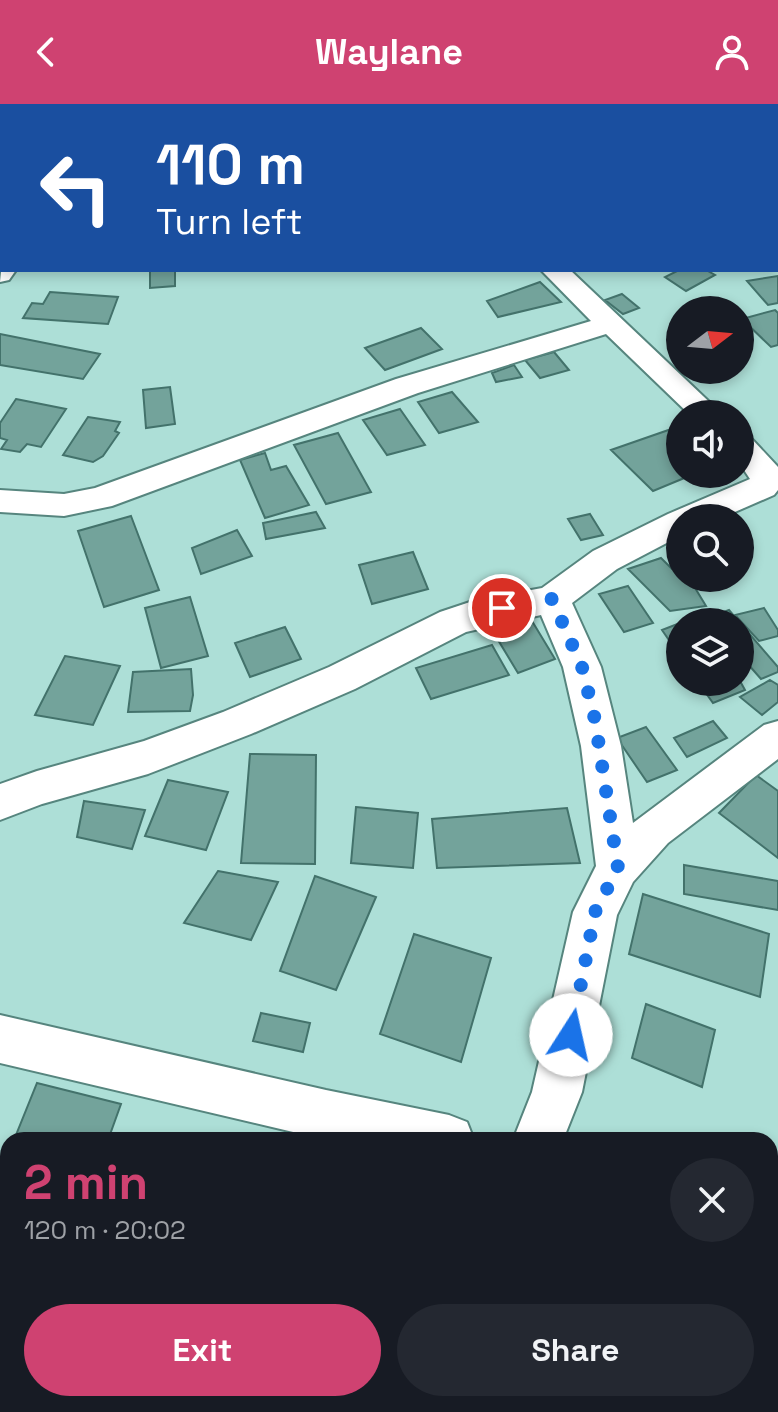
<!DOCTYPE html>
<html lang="en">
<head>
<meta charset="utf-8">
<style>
  :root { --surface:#171b24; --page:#242831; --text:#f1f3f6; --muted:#9ea1a6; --accent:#cf4271 }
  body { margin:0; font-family:"Space Grotesk",sans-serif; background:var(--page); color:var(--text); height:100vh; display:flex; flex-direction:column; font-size:30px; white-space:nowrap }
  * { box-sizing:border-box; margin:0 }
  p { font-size:26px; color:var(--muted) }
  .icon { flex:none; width:44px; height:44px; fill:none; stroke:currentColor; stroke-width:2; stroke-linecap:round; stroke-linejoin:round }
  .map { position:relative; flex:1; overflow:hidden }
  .details { position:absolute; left:0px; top:1028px; width:778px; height:280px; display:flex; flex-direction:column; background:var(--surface); border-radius:24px 24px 0 0; box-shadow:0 4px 12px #0003 }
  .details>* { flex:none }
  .banner { position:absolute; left:0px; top:0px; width:778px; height:168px; box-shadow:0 4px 12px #0003; background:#1a4fa0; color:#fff; overflow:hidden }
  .needle { width:52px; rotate:74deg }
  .controls { position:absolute; left:666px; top:192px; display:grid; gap:16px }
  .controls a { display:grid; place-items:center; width:88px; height:88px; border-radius:50%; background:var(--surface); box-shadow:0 4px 12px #0003; font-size:40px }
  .pin { position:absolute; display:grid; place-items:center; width:68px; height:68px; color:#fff; margin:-34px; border:4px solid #fff; border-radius:50%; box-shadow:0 2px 8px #0007 }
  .me { position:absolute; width:88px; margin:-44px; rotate:10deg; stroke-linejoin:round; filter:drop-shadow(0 0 6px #0008) }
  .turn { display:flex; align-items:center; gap:28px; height:168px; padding:0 24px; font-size:36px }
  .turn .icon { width:104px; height:104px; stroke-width:2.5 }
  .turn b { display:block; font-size:56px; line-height:68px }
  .round { display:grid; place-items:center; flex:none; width:84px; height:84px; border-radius:42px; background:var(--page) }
  .summary { display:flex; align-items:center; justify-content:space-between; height:136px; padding:0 24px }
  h1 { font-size:48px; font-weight:700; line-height:60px; color:var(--accent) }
  .primary-button { display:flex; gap:16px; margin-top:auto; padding:16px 24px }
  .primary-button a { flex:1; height:92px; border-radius:48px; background:var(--accent); color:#fff; font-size:32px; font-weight:700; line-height:92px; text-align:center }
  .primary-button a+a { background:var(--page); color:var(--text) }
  header { display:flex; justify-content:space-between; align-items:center; height:104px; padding:0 24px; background:var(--accent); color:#fff; font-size:36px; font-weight:700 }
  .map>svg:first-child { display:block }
</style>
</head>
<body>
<header><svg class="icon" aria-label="back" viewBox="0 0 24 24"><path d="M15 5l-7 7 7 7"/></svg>Waylane<svg class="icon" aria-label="person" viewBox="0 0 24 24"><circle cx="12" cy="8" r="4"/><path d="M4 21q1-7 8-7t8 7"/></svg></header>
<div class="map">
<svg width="778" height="1308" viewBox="0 0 778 1308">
  <rect width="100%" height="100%" fill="#addfd7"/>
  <path fill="#73a39b" stroke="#43726b" stroke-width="2" d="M 150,166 L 175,166 L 175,182 L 150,184 Z
    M 679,166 L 706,166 L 715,171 L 686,187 L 665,173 Z
    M 778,172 L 778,199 L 768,201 L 747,177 Z
    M 540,178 L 561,198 L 498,213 L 487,197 Z
    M 50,188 L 118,193 L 108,220 L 23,214 L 32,199 L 43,200 Z
    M 622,190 L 639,204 L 623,210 L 605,196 Z
    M 775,206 L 778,209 L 778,241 L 771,243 L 742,215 Z
    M 421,224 L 442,245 L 385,266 L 365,244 Z
    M 0,230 L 100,250 L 83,275 L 0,261 Z
    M 554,248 L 569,266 L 540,274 L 525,256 Z
    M 514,261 L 522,273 L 496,278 L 492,269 Z
    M 170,283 L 175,320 L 146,324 L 143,286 Z
    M 452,288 L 478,318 L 439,329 L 418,298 Z
    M 16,295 L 66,305 L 41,343 L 27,340 L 20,348 L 1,345 L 7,336 L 0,334 L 0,319 Z
    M 400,305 L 425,341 L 387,351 L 363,316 Z
    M 88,313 L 120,318 L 115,327 L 119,329 L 103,352 L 93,358 L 63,351 Z
    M 680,322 L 680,370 L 694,370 L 653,387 L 611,346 Z
    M 338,329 L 371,388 L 326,400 L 294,341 Z
    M 265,349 L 271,366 L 286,362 L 309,401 L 265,414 L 240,356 Z
    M 316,408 L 325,424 L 266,435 L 263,419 Z
    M 590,410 L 603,431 L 581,436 L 568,415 Z
    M 131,412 L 159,486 L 104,503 L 78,427 Z
    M 237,426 L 252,452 L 201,470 L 192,444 Z
    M 413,448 L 428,485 L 372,500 L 359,461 Z
    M 661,454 L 672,465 L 680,463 L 680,474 L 689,474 L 706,502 L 670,507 L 628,465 Z
    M 628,482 L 653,519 L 624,528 L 599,490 Z
    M 190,493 L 208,552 L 161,564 L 145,504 Z
    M 764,504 L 778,526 L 778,532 L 759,537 L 735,511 Z
    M 729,506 L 739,518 L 712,518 L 708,514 Z
    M 532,517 L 555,555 L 518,569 L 495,531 Z
    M 680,519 L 680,552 L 662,526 Z
    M 740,519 L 778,563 L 778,568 L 761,575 L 740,551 Z
    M 285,523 L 301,555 L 250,573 L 235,539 Z
    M 492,541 L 509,571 L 431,595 L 416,564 Z
    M 65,552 L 120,562 L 93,621 L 35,611 Z
    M 191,565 L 193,591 L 190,607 L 128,608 L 133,568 Z
    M 770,576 L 778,581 L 778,598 L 762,611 L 740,593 Z
    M 740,577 L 745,586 L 713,599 L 698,578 Z
    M 713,617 L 727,634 L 687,653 L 674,634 Z
    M 646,623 L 677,666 L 647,678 L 617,634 Z
    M 250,650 L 316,651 L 315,760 L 241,759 Z
    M 756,671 L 778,687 L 778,754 L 719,709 Z
    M 168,676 L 228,688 L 206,746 L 145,732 Z
    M 84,697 L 145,706 L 132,745 L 77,733 Z
    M 356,703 L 418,709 L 413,764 L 351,759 Z
    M 567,704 L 580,759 L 437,764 L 432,715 Z
    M 684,761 L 778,777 L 778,806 L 684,790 Z
    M 218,767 L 278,778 L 251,836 L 184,819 Z
    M 315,772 L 376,793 L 336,886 L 280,867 Z
    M 643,790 L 769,830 L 760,893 L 629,850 Z
    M 414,830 L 491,854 L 461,958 L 380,930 Z
    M 646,900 L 715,926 L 702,983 L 632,954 Z
    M 261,909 L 310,919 L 303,948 L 253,937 Z
    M 37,979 L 121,1000 L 108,1036 L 14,1036 Z
    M 8,1050 L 8,1143 L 0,1141 L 0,1069 Z
    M 0,1162 L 8,1165 L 8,1203 L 0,1221 Z
    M 207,1300 L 305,1300 L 303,1308 L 205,1308 Z
    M 593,1300 L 741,1300 L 741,1308 L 593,1308 Z"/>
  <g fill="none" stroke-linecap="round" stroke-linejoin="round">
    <defs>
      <path id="minor" d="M 384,0 L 413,0 L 383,2 Z
        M 595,0 L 619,0 L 620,2 L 596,2 Z
        M 0,77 L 2,77 L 2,91 L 0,91 Z
        M 776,111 L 778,112 L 778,128 L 776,127 Z
        M 2,158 L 2,166 L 16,166 L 9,176 L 0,178 Z
        M 541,166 L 570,166 L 722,310 L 689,310 L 606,230 L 418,289 L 112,402 L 64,412 L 0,408 L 0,386 L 64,390 L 95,384 L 396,275 L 591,217 Z
        M 740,331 L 751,334 L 778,363 L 778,386 L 774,391 L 721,414 L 680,414 L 680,432 L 617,465 L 572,499 L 601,563 L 621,642 L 633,719 L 764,621 L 778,617 L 778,655 L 668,739 L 633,778 L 617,811 L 582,988 L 563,1036 L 513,1036 L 532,988 L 573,808 L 596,762 L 581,642 L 563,563 L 541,511 L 466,528 L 355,585 L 251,630 L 148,670 L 42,700 L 0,716 L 0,680 L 37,667 L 144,637 L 223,608 L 329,563 L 440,508 L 476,496 L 542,484 L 593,447 L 668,410 L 750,375 L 740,360 Z
        M 0,911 L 326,986 L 449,1011 L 467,1018 L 474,1036 L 327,1036 L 0,959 Z
        M 448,1300 L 506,1300 L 504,1308 L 446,1308 Z"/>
    </defs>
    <use href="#minor" stroke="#56857e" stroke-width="4"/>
    <use href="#minor" fill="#fff" fill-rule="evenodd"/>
  </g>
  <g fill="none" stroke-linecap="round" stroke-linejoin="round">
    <path stroke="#1a73e8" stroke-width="14" stroke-dasharray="0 25.2" d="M 502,504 L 552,495 L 582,563 L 595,616 L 618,764 L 595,808 L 571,931"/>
  </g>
</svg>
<div class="controls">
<a><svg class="needle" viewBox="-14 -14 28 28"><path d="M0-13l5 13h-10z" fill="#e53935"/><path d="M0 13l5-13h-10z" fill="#9ea1a6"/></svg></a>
<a><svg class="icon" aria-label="sound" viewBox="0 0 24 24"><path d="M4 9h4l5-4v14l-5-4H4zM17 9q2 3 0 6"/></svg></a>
<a><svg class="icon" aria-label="search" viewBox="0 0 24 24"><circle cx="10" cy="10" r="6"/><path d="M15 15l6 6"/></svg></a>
<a><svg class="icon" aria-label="layers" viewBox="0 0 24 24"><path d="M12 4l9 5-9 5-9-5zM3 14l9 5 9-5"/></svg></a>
</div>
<div class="pin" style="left:502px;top:504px;background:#d93025"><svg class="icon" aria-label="arrive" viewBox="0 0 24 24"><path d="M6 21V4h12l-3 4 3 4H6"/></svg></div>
<svg class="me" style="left:571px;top:931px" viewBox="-20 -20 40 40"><circle r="19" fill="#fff"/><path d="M0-13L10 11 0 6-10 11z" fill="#1a73e8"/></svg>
<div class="banner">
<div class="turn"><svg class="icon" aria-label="left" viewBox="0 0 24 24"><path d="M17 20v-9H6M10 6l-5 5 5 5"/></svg><div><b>110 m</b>Turn left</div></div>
</div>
<section class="details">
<div class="summary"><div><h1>2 min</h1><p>120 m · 20:02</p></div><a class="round"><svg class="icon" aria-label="close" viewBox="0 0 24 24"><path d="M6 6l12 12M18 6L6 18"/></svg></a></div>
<div class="primary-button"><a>Exit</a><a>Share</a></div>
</section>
</div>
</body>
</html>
